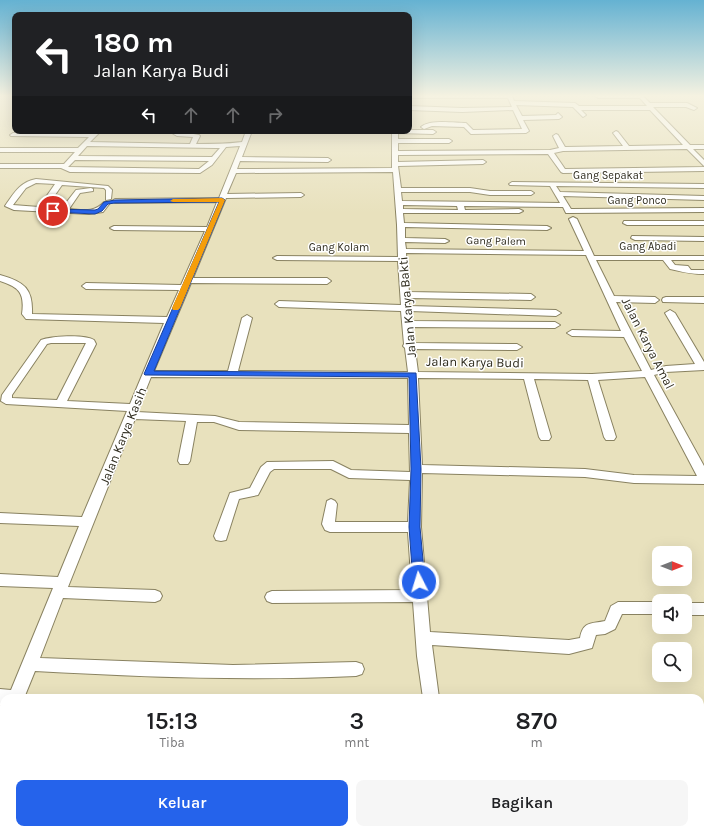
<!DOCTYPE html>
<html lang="id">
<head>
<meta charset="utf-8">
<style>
  :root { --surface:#fff; --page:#f6f6f6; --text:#202124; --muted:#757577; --accent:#2563eb }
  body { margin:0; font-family:Karla,sans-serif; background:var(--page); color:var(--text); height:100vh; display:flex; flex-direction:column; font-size:15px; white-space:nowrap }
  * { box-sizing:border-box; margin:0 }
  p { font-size:13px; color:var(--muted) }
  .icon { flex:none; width:22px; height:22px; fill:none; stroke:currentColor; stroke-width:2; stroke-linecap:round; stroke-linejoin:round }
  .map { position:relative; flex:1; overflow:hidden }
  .sheet { position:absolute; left:0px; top:694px; width:704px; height:140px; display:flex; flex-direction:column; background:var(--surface); border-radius:12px 12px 0 0; box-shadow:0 4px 16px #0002 }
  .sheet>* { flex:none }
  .guide { position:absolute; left:12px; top:12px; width:400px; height:122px; border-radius:8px; box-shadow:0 4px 16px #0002; background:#202124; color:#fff; overflow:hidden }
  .needle { width:26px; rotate:90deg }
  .tools { position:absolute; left:652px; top:546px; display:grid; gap:8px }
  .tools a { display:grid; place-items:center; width:40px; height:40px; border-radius:8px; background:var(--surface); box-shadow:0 4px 16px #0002; font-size:20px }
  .pin { position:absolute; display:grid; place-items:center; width:34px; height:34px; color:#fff; margin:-17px; border:2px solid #fff; border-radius:50%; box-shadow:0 1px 4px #0007 }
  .me { position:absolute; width:44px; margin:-22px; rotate:355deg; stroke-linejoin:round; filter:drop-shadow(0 0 3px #0008) }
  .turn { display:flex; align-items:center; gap:14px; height:84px; padding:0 16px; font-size:18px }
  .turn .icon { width:52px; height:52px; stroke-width:2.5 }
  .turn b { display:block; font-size:28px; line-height:34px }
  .lanes { display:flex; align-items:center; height:38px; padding:0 16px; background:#0003; justify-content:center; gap:20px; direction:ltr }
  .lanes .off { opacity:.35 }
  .eta { display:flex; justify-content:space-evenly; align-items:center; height:68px; text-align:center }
  .eta b { font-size:24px; font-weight:600; line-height:28px }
  .action { display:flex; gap:8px; margin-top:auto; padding:8px 16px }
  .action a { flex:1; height:46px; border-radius:8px; background:var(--accent); color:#fff; font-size:16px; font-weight:600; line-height:46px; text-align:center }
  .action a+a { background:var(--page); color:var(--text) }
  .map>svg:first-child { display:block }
</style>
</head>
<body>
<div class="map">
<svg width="704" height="834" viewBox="0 0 704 834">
  <rect width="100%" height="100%" fill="#e8e1bd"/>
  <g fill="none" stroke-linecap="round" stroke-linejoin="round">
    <defs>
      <path id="minor" d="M 409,96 L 512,96 L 514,101 L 575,103 L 579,106 L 647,106 L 640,98 L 598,98 L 595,96 L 643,96 L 650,103 L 687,103 L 697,108 L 694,110 L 686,107 L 653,107 L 690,145 L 704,145 L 704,149 L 693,149 L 704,160 L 704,166 L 687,149 L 563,151 L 554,153 L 565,169 L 704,167 L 704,171 L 563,173 L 561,172 L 548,154 L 398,155 L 398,162 L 483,160 L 486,162 L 483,164 L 398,166 L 401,188 L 470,188 L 490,191 L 531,191 L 534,193 L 531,195 L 490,195 L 470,192 L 401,192 L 402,201 L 560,203 L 550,186 L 510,185 L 509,184 L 512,182 L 704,184 L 704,188 L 556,186 L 560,192 L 704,196 L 704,200 L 563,196 L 571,209 L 704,208 L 704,212 L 569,213 L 566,213 L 563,207 L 464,206 L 465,210 L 519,209 L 523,211 L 519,213 L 403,213 L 404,223 L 547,226 L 551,228 L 547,230 L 405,227 L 405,238 L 445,239 L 449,241 L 445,243 L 405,242 L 406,249 L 584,251 L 569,219 L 573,217 L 577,219 L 594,256 L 704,256 L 704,260 L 671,260 L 675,265 L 688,266 L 691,270 L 704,270 L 704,274 C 690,274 683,272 670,269 L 663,260 L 596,260 L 614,296 L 655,297 L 659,300 L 655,303 L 616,302 L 651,370 L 666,366 L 695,364 L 665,313 L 670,310 L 675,313 L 704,362 L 704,370 L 666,372 L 654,375 L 704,466 L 704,484 L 634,483 L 585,477 L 422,473 L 421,527 L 430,632 L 569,640 L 580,638 C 583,621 591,624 605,621 L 611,606 L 618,602 L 659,602 L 659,614 L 622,614 L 615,629 L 605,634 L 596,635 L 592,648 L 569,654 L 432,645 L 439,698 L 423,698 L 417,656 L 413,602 L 272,603 L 267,601 L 265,597 L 267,593 L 272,591 L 412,590 L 408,532 L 330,532 L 325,530 L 322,524 L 327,501 L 331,499 L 335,501 L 337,504 L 335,522 L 408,522 L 410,480 L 349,478 L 331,469 L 274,469 L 270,472 L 258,495 L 239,499 L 226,540 L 221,541 L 216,540 L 214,536 L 230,493 L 250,488 L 261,467 L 267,462 L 333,461 L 351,470 L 410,472 L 409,433 L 239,430 L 214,422 L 197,422 L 190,461 L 188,464 L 180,464 L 178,461 L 186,421 L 135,419 L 68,587 L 155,590 L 160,592 L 162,596 L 160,600 L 155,602 L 63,598 L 40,658 L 233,665 L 356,662 L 362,664 L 364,669 L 362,674 L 356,676 C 249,681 142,677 35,671 L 24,698 L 4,698 L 4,705 L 0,705 L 0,689 L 11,690 L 53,588 L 0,586 L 0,574 L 58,577 L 79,526 L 0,523 L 0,513 L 82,517 L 127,411 L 6,404 L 1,401 L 2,395 L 41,340 C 51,336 85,334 94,340 L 96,344 L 67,401 L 130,404 L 164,323 L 26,319 L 22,314 C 25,293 19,287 0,281 L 0,275 C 25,282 33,289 32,314 L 167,317 L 179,290 L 86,289 L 82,286 L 86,283 L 181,285 L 205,231 L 114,230 L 110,228 L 114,226 L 207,227 L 217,202 L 115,203 L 112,201 L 115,199 L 219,198 L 240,146 L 226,147 L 212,165 L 200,173 L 70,172 L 61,168 L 0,168 L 0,164 L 64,164 L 75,152 L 0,152 L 0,148 L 78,148 L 89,137 L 11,136 L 10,135 L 13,133 L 177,131 L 199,135 L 200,136 L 196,144 C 212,144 226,144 242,142 L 246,131 L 252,131 L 242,157 L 328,158 L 331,160 L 328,162 L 240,161 L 237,169 L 392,168 L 392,131 L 409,131 L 409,130 L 433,130 L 436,132 L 433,134 L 398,133 L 398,139 L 449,139 L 452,141 L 449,143 L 398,143 L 398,151 L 550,150 L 559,148 L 553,136 L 556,134 L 558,135 L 565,147 L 623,146 L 613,133 L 616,131 L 618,132 L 629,146 L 683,145 L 650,110 L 581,110 L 586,115 L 583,117 L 573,107 L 516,105 L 522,116 L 556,115 L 558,113 L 562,117 L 559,119 L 523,120 L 529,131 L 526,133 L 471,134 L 464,127 L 432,126 L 424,129 L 421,127 C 429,119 455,123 466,123 L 473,130 L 522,129 L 513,110 L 462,112 L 409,110 L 409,106 L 462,108 L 512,107 L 508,98 L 409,98 ZM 99,133 L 172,133 L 177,136 L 193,137 L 190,144 L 90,142 ZM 87,146 L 216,148 L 220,148 L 212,157 L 78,156 ZM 75,160 L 209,161 L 199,169 L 68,167 ZM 393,172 L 397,225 L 398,257 L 277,256 L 273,258 L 277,260 L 398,261 L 401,305 L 279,301 L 275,304 L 279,307 L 401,311 L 404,344 L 403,346 L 405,348 L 408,372 L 238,371 L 252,318 L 247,315 L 242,318 L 228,371 L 154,371 L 191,283 L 327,284 L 331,281 L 327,278 L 193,278 L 226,198 L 301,197 L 304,195 L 301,193 L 227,194 L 236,173 ZM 403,205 L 457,206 L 458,210 L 403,209 ZM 406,253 L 586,255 L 621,331 L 572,330 L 567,333 L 572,336 L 624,337 L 642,371 L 592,374 L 418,372 L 415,349 L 517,350 L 522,347 L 517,344 L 414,343 L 412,327 L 555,328 L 560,325 L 555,322 L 411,321 L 410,311 L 556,316 L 561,313 L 556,310 L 409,306 L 409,298 L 531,300 L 535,297 L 531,294 L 409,292 ZM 51,343 L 86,343 L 57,400 L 12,398 L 12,395 L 47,344 ZM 151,377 L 408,378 L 409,425 L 239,422 L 215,416 L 137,412 ZM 645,377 L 697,476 L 634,475 L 585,469 L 422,465 L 418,378 L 524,379 L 539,437 L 541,440 L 549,440 L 551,437 L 534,379 L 588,380 L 604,437 L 606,440 L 614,440 L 616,437 L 598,380 Z
        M 36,179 L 108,186 L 112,190 L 111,199 L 106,200 L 106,190 L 104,188 L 62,185 L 46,208 L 62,208 L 76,190 L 91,188 L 93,189 L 93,191 L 80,193 L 69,209 C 83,210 94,213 104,202 L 110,203 L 103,212 L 89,214 L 14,210 L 5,206 C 14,193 20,182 36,179 ZM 36,183 L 55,184 L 39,207 L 13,205 L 26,188 Z
        M 624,221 L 704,221 L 704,225 L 627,225 L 623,223 Z
        M 632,236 L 704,237 L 704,241 L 635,240 L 631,238 Z
        M 666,297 L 704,297 L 704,303 L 663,302 L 662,300 L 663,298 Z
        M 685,603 L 704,603 L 704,615 L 685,615 Z
        M 4,724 L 4,749 L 0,750 L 0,725 Z
        M 700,820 L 704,821 L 704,834 L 693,834 L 691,830 L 700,830 Z
        M 430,830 L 448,830 L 448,834 L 430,834 Z"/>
    </defs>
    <use href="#minor" stroke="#898261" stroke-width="2"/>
    <use href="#minor" fill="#fff" fill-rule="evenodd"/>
  </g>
  <linearGradient id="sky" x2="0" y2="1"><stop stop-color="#65b2d2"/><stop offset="0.45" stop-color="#f5f2e1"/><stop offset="1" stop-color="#f5f2e1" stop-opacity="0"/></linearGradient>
  <rect width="704" height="213" fill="url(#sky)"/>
  <path fill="#2563eb" stroke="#184099" d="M 222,198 L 225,200 L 154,371 L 416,373 L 421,469 L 420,527 L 425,582 L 423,586 L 419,587 L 415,586 L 413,582 L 409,527 L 411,469 L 409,377 L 145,375 L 144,374 L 219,202 L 115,203 L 108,204 L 102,211 L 95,214 L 53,212 L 50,211 L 53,209 L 95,210 L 98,209 L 104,202 L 115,200 Z"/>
  <path fill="#f59e0b" d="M 222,198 L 225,200 L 180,308 L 178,310 L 173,310 L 172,308 L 219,202 L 173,202 L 170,201 L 173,199 Z"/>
  <g text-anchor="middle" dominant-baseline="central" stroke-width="3" stroke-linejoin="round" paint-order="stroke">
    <g font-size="11" fill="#2f2c1e" stroke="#fff">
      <text x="608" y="175">Gang Sepakat</text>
      <text x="637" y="200">Gang Ponco</text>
      <text transform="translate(496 241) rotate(1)">Gang Palem</text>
      <text x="648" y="246">Gang Abadi</text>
      <text x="339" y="247">Gang Kolam</text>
    </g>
    <g font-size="13" fill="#2f2c1e" stroke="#fff">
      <text transform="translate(407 307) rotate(-95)">Jalan Karya Bakti</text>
      <text transform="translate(648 343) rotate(63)">Jalan Karya Amal</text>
      <text transform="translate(475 362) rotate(1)">Jalan Karya Budi</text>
      <text transform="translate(123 436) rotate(-68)">Jalan Karya Kasih</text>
    </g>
  </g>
</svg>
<div class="tools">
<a><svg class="needle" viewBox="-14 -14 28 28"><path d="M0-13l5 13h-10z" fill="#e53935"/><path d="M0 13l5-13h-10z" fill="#757577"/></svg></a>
<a><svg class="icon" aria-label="sound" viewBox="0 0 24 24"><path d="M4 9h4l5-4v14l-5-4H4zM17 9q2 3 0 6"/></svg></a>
<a><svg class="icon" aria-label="search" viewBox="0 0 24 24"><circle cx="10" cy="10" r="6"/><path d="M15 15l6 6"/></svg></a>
</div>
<div class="pin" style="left:53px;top:211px;background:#d93025"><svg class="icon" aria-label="arrive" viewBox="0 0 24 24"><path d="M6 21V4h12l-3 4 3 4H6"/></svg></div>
<svg class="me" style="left:419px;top:582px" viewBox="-20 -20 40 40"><circle r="17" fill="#2563eb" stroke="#fff" stroke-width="3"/><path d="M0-11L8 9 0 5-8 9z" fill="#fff"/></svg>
<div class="guide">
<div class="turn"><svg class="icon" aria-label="left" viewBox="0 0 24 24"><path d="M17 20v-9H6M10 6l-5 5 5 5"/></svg><div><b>180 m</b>Jalan Karya Budi</div></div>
<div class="lanes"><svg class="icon" aria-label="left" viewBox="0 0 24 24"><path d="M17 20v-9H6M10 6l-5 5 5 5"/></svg><svg class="icon off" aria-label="ahead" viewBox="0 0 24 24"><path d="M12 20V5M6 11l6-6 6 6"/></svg><svg class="icon off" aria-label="ahead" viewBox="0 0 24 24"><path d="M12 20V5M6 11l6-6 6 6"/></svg><svg class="icon off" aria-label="right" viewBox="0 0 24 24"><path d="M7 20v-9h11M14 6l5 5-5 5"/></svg></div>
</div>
<section class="sheet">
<div class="eta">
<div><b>15:13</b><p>Tiba</p></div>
<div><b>3</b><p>mnt</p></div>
<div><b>870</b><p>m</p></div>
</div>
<div class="action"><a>Keluar</a><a>Bagikan</a></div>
</section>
</div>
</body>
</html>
